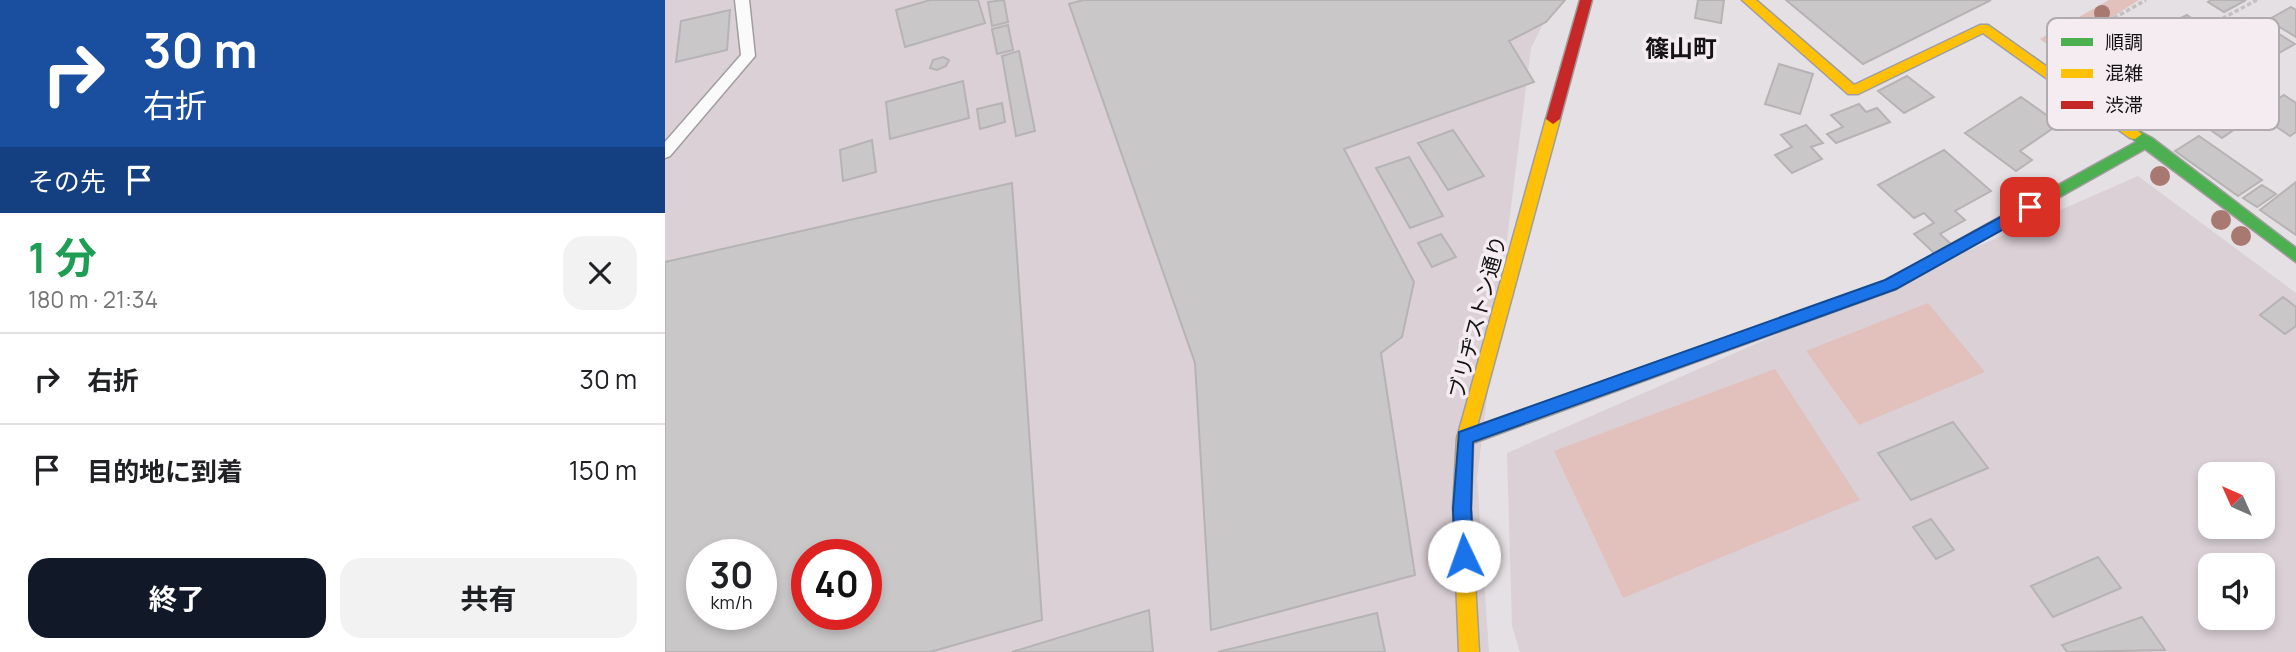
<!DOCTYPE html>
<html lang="ja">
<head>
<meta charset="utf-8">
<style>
  :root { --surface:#fff; --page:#f2f2f2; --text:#202124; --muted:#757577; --line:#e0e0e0; --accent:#111827 }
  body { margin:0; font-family:Manrope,"Noto Sans JP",sans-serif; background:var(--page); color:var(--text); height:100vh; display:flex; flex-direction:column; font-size:26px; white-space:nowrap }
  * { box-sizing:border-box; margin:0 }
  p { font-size:23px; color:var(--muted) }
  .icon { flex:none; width:38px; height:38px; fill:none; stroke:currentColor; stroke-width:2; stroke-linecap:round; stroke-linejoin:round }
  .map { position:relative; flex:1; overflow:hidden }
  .sheet { display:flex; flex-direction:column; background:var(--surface); width:665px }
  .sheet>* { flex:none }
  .hud { background:#1a4fa0; color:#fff; overflow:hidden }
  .needle { width:46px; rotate:315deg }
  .controls { position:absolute; left:1533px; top:462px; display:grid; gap:14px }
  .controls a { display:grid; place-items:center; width:77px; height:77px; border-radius:14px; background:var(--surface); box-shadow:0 4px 10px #0003; font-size:35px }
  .speed { position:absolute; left:21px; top:539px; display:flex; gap:14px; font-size:35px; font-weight:700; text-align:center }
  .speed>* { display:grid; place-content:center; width:91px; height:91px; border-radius:50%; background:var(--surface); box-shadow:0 4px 10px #0003; line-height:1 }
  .speed small { font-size:18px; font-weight:400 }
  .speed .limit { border:10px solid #d22; background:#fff; color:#111 }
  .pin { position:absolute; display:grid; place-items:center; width:60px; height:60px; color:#fff; margin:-30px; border-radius:14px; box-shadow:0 4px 10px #0006 }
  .me { position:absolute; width:77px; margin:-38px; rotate:357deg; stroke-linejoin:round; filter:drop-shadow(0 0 5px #0008) }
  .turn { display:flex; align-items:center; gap:24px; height:147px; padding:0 28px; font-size:32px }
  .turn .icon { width:91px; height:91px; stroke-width:2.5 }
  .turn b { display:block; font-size:49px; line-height:60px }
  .then { display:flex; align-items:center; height:66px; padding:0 28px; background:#0003; gap:14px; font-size:26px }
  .round { display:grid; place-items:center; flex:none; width:74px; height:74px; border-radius:21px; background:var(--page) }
  .overview { display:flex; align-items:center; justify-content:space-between; height:119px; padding:0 28px }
  h1 { font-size:42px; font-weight:700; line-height:52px; color:#1e9e55 }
  .action { display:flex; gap:14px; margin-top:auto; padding:14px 28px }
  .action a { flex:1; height:80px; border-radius:21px; background:var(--accent); color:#fff; font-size:28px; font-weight:700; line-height:80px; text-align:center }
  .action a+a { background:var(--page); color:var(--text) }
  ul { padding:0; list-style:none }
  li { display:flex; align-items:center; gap:21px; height:91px; padding:0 28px; border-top:2px solid var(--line) }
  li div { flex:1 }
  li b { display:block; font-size:26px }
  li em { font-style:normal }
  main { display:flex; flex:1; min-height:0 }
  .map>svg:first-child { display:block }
</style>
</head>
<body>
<main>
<section class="sheet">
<div class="hud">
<div class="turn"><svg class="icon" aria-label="right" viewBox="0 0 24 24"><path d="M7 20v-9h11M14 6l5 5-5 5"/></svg><div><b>30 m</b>右折</div></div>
<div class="then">その先<svg class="icon" aria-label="arrive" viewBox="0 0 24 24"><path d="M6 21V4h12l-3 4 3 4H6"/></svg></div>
</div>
<div class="overview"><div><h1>1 分</h1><p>180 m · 21:34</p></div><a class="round"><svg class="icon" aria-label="close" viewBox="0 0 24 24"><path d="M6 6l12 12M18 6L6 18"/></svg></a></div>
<ul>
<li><svg class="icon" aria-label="right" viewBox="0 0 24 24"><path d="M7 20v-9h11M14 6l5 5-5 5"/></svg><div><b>右折</b></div><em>30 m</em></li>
<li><svg class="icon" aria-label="arrive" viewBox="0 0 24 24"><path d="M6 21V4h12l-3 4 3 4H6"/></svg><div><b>目的地に到着</b></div><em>150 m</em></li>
</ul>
<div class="action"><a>終了</a><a>共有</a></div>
</section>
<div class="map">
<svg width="1631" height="652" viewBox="0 0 1631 652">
  <rect width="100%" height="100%" fill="#e5e0e3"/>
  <path fill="#dad0d6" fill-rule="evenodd" d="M 0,0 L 890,0 L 866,48 L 812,478 L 824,652 L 0,652 ZM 37,555 L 96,555 L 96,614 L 37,614 ZM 142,555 L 201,555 L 201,614 L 142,614 Z
    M 1473,176 L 1631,293 L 1631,652 L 855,652 L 847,626 L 842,453 ZM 1545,474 L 1598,474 L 1598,527 L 1545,527 ZM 1545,565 L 1598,565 L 1598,618 L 1545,618 Z"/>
  <path fill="#e2c1bc" d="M 1444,0 L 1474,0 L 1392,52 L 1375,39 Z
    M 1263,303 L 1320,372 L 1194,425 L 1141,351 Z
    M 1110,369 L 1195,500 L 958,598 L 889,451 Z"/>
  <path fill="#cac7c8" stroke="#b6b3b4" stroke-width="2" fill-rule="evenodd" d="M 265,0 L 313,0 L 320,23 L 240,47 L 231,10 Z
    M 339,0 L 343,22 L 327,26 L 323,2 Z
    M 418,0 L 900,0 L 881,22 L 844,41 L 869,82 L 679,149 L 749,282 L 737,337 L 716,353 L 750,575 L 546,630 L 530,363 L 404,4 Z
    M 1033,0 L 1059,0 L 1056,23 L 1030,18 Z
    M 1121,0 L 1326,0 L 1198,64 Z
    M 1546,0 L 1581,0 L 1559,12 L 1543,2 Z
    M 1626,7 L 1631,10 L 1631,37 L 1603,20 Z
    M 65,10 L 62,50 L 11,62 L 16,21 Z
    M 1522,15 L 1537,25 L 1516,36 L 1501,25 Z
    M 1578,18 L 1586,23 L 1592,20 L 1630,44 L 1603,59 L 1557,28 Z
    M 343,25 L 348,50 L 332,54 L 327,29 Z
    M 354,51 L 370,131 L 351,136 L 337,56 Z
    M 278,57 L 284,60 L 281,66 L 272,70 L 265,68 L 268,60 Z
    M 1114,64 L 1148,74 L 1135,114 L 1100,104 Z
    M 1242,76 L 1269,97 L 1239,113 L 1213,91 Z
    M 298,81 L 304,118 L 225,139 L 221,102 Z
    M 1556,93 L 1572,104 L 1565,108 L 1583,120 L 1557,138 L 1523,114 Z
    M 1619,95 L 1631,103 L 1631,132 L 1625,136 L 1591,113 Z
    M 1356,97 L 1394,124 L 1355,151 L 1367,160 L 1351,171 L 1300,133 Z
    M 337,103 L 340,122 L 315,129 L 312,109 Z
    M 1194,104 L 1201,112 L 1212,108 L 1225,122 L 1171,143 L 1162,134 L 1178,127 L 1166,115 Z
    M 1141,125 L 1158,143 L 1146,147 L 1157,159 L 1127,173 L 1110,155 L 1127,147 L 1116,135 Z
    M 788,130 L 819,176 L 783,190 L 753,143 Z
    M 1534,136 L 1597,180 L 1573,196 L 1510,151 Z
    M 207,140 L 211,172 L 178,181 L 175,150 Z
    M 1279,150 L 1326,191 L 1290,211 L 1300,220 L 1275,234 L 1286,244 L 1269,253 L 1249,234 L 1269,223 L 1259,213 L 1249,218 L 1213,185 Z
    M 744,157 L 778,216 L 745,228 L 711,168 Z
    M 1631,182 L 1631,235 L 1595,210 Z
    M 347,183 L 377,620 L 265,652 L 0,652 L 0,262 ZM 37,555 L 96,555 L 96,614 L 37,614 ZM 142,555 L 201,555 L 201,614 L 142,614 Z
    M 1597,185 L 1611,194 L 1592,207 L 1578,198 Z
    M 776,234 L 791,257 L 767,267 L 753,243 Z
    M 1618,297 L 1631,307 L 1631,326 L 1620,334 L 1595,315 Z
    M 1288,422 L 1323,468 L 1246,500 L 1213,453 Z
    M 1266,519 L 1289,550 L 1271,559 L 1248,527 Z
    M 1433,557 L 1456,588 L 1388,617 L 1366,586 Z
    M 484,610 L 488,652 L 347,652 Z
    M 712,613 L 720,652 L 553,652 Z
    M 1477,617 L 1500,650 L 1402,652 L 1397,645 Z"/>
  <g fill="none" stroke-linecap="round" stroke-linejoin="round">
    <defs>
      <path id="lane" d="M 70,0 L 84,0 L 90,56 L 5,156 L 0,158 L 0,142 L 76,55 Z"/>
      <path id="fast" d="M 1470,129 L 1487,138 L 1631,248 L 1631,262 L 1480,149 L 1318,240 L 1308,240 L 1306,236 L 1308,232 L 1471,142 L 1463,134 Z"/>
      <path id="slow" d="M 1077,0 L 1091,0 L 1189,85 L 1315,25 L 1323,25 L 1477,134 L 1470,139 L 1465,138 L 1318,33 L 1193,94 L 1183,94 Z
        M 888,114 L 895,119 L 812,426 L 1221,281 L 1308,232 L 1313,230 L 1320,236 L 1318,240 L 1231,289 L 808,443 L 806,508 L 814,652 L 794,652 L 788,508 L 792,438 L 881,119 Z"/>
      <path id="jam" d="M 915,0 L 927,0 L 895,119 L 888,124 L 881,119 Z"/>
    </defs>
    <use href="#lane" stroke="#a19d9f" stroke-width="3"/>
    <use href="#fast" stroke="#a19d9f" stroke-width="3"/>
    <use href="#slow" stroke="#a19d9f" stroke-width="3"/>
    <use href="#jam" stroke="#a19d9f" stroke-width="3"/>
    <path stroke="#c3c2c2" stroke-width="3.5" stroke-dasharray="4.5 2.5" stroke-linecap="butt" d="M 1394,49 L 1481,0
      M 1440,81 L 1592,0"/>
    <use href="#lane" fill="#fbfafb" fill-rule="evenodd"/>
    <use href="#fast" fill="#4caf50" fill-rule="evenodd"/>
    <use href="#slow" fill="#ffc107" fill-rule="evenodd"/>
    <use href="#jam" fill="#c62828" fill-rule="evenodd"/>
  </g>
  <g fill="#a77971">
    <circle cx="1437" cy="13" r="8"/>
    <circle cx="1495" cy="176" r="10"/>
    <circle cx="1556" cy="220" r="10"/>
    <circle cx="1576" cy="236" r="10"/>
  </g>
  <path fill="#1a73e8" stroke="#114b97" stroke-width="2" d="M 1365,201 L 1373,207 L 1371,211 L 1231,289 L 808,442 L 806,509 L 809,556 L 806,563 L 799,565 L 793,563 L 790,556 L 788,509 L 794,432 L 1220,280 Z"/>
  <g text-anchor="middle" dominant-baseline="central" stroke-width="7" stroke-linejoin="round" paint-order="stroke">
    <g font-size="21" fill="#161315" stroke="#f4ecf1">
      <text transform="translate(812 317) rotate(-75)">ブリヂストン通り</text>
    </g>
    <g font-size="24" font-weight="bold" fill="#161315" stroke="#f4ecf1">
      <text x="1016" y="47">篠山町</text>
    </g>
  </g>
  <rect x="1382" y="18" width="232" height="112" rx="10" fill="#f4ecf1" stroke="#b1abaf" stroke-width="2"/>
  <rect x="1396" y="38" width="32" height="8" fill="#4caf50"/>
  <rect x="1396" y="69" width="32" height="9" fill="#ffc107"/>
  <rect x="1396" y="101" width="32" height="8" fill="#c62828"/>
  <g font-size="19" fill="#161315">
    <text x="1440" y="49">順調</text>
    <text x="1440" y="80">混雑</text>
    <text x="1440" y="112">渋滞</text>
  </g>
</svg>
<div class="controls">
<a><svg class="needle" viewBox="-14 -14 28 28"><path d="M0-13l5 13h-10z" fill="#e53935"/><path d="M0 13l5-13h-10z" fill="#757577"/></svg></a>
<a><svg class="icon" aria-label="sound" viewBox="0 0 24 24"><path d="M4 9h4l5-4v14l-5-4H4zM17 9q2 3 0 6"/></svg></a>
</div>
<div class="speed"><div>30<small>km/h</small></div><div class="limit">40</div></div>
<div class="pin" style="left:1365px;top:207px;background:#d93025"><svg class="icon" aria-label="arrive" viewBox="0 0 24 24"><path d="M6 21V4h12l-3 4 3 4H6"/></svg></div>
<svg class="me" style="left:799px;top:556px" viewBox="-20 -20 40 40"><circle r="19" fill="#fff"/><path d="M0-13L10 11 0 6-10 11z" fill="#1a73e8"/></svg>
</div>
</main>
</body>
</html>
